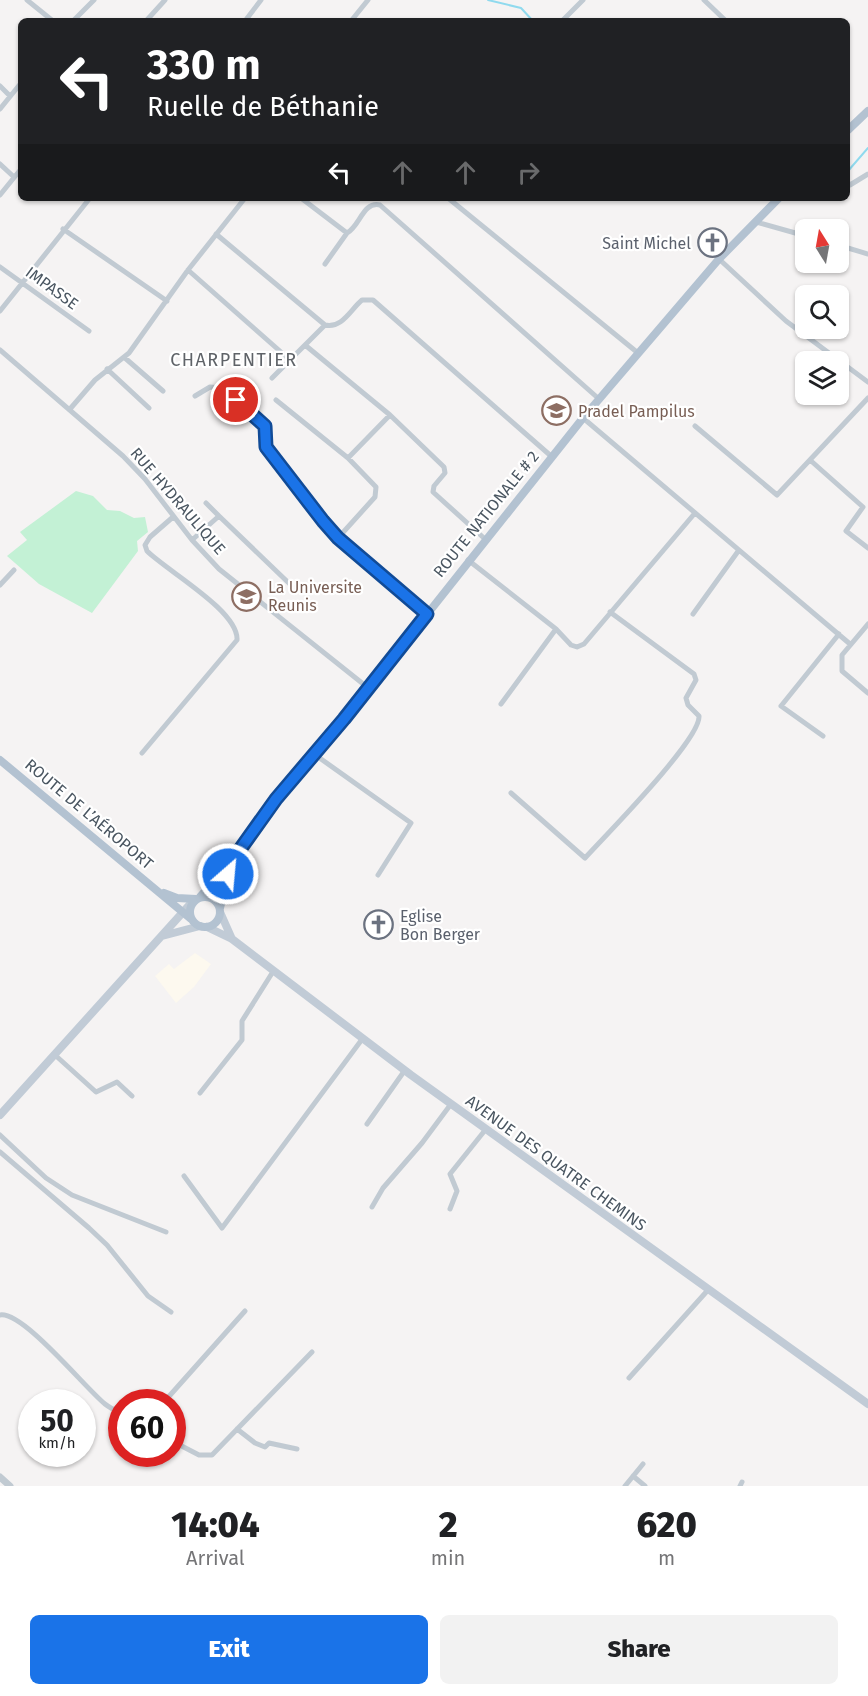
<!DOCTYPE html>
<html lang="en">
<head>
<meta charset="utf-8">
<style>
  :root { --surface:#fff; --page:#f2f2f2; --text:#202124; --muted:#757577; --accent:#1a73e8 }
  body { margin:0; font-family:"Fira Sans",sans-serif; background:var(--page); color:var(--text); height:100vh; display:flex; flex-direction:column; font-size:22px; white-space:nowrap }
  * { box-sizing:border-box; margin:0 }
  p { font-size:20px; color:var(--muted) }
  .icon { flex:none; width:33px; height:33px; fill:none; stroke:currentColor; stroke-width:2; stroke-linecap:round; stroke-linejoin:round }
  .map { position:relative; height:1486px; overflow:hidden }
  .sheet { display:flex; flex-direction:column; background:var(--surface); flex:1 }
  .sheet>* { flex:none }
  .banner { position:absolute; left:18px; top:18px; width:832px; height:183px; border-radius:9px; box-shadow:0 2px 4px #0004; background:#202124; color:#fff; overflow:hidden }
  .needle { width:39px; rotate:349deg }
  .controls { position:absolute; left:795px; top:219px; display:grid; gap:12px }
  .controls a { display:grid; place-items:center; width:54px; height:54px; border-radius:9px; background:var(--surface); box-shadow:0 2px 4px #0004; font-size:30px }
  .speed { position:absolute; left:18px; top:1389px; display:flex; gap:12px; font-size:30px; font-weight:700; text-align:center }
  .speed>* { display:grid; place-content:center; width:78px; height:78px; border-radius:50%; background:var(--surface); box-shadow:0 2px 4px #0004; line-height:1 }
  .speed small { font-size:15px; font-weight:400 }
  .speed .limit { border:9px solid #d22; background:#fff; color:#111 }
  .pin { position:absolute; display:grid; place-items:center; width:51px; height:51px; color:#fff; margin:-26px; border:3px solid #fff; border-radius:50%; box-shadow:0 2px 6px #0007 }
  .me { position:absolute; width:66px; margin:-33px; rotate:27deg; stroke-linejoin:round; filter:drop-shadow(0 0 4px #0008) }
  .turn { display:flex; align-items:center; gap:21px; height:126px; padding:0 30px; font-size:27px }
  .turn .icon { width:78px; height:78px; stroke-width:2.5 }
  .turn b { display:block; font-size:42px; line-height:51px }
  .lanes { display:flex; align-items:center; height:57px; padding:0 30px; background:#0003; justify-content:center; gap:30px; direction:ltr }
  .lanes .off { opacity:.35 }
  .eta { display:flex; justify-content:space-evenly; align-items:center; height:102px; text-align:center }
  .eta b { font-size:36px; font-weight:800; line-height:42px }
  .cta { display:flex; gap:12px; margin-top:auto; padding:12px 30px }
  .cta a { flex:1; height:69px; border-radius:9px; background:var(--accent); color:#fff; font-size:24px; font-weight:800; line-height:69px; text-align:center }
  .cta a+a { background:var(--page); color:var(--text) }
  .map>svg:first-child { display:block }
</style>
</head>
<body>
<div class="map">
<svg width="868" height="1486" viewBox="0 0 868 1486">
  <rect width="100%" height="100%" fill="#f5f3f3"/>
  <path fill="#fdf9ef" d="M 195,953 L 211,964 L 194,987 L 176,1003 L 155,976 L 169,964 L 174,969 Z"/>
  <path fill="#c3f1d5" d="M 76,491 L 93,496 L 107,510 L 120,511 L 134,518 L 145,517 L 148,532 L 137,541 L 138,551 L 92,613 L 39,584 L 7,556 L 27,540 L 20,532 Z"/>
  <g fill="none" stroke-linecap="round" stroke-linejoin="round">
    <path stroke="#90daee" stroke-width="2" d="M 488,0 L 521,8 L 533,21
      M 848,171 L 868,148"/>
    <path stroke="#c1cad2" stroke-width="5" d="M 27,0 L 53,21
      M 704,0 L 726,21
      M 73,21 L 94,0
      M 146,21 L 165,0
      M 245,21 L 261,0
      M 351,21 L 368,0
      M 562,21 L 583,0
      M 0,86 L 10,96
      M 0,109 L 21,83
      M 0,164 L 14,177
      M 848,183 L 850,185 L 868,174
      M 0,195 L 21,169
      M 301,198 L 347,233 C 360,226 363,201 380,205 L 599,399
      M 448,198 L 638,353
      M 756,222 L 806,236
      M 63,229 L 167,301
      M 216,234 L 325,325 C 342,329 351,309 362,300 L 373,300 L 551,456
      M 838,245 L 868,254
      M 719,259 L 786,321 L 868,382
      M 325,264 L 347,233
      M 0,267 L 89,331
      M 188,270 L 290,360
      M 0,311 L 90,198
      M 305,345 L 325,325
      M 0,350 L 123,456 L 145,479 L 192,540 L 219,569 L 367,687
      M 125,358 L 163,391
      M 107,369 L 149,408
      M 272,378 L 305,345 L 390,415 L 444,467 L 445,473 L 434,486 L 433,492 L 485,539
      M 195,396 L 210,387 L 222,388 L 265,426 L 266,447 L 323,521 L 338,538 L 427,613
      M 276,400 L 348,458 L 376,487 L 375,497 L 338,538
      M 70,409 L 95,380 L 129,353 L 188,270 L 245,198
      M 583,418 L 850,644
      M 695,426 L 777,495 L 868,398
      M 348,458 L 390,415
      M 810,460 L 863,507 L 846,531 L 868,548
      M 206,503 L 219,516
      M 192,540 L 219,516 L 295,589
      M 468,560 L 556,629
      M 0,585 L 14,570
      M 693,614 L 739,550
      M 868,624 L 842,655 L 842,671 L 868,693
      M 501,704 L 556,629 L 571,645 L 577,647 L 584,644 L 695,513
      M 823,736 L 781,706 L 839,634
      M 142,753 L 237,640 C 239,611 167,571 147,551 L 145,545 L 150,537 L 173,517
      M 314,754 L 411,823 L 378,875
      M 511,793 L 585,858 C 605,836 701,739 699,716 L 688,705 L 686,698 L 696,680 L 694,674 L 610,612
      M 55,1055 L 96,1092 L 117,1082 L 132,1096
      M 200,1093 L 242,1040 L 242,1021 L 274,970
      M 367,1124 L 405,1070
      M 0,1135 L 46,1178 L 72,1195 L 166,1232
      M 0,1152 L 89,1228 L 107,1245 L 148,1296 L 171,1312
      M 184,1176 L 222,1228 L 363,1038
      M 372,1207 L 383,1188 L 422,1143 L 451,1104
      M 450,1209 L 457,1191 L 450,1174 L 486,1129
      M 0,1315 C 23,1311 85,1388 105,1404 C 110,1408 116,1411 122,1414
      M 629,1378 L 708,1290
      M 164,1402 L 245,1311
      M 237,1429 L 255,1443 L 265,1447 L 269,1443 L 297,1449
      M 172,1441 L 199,1455 L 212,1455 L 312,1352
      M 633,1476 L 645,1486
      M 625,1486 L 643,1464
      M 740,1486 L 742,1482"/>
    <path stroke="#c1cad2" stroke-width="7" d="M 0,1477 L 10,1486"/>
    <path stroke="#c1cbd6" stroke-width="8" d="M 220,912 L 232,939
      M 207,927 L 232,939 L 411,1075 L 868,1404
      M 162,936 L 200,926
      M 0,1115 L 193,901"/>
    <path stroke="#b3c2d1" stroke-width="8" d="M 848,130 L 868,111
      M 0,760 L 191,919
      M 164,893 L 177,898 L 196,899
      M190 912a15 15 0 1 1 30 0a15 15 0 1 1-30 0Z
      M 200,897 L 231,862 L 276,799 L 344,719 L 583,418 L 719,259 L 779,198
      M 220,908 L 230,865"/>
  </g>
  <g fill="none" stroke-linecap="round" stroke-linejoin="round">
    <defs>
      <path id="route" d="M 228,874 L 231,862 L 276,799 L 344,719 L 427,614 L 338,538 L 323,521 L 266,447 L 265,426 L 236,400"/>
    </defs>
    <use href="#route" stroke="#114b97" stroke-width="15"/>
    <use href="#route" stroke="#1a73e8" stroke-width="10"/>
  </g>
  <defs>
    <symbol id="church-ring" viewBox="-11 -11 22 22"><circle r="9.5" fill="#fff" stroke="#6b7280" stroke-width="1.5"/><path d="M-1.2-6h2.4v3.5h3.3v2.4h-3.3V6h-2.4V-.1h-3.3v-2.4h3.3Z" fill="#6b7280"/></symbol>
    <symbol id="school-ring" viewBox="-11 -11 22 22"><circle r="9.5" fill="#fff" stroke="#8d6e63" stroke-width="1.5"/><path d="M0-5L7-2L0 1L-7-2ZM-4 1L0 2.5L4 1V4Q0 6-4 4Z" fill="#8d6e63"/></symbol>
  </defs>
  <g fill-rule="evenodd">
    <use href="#church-ring" x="696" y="226" width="33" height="33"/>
    <use href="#school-ring" x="540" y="394" width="33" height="33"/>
    <use href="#school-ring" x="230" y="580" width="33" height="33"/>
    <use href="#church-ring" x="362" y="908" width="33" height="33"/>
  </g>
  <g text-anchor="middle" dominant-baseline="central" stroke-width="4.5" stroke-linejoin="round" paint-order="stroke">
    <g font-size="16" fill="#5b616d" stroke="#fff" text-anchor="end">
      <text x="691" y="243">Saint Michel</text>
      <text x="400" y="916" text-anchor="start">Eglise<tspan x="400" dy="18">Bon Berger</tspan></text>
    </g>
    <g font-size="16" fill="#4a5661" stroke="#fff">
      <text transform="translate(52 288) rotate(36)">IMPASSE</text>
      <text transform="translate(178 501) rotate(49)">RUE HYDRAULIQUE</text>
      <text transform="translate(486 514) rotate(-51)">ROUTE NATIONALE # 2</text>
      <text transform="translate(89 814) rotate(40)">ROUTE DE L’AÉROPORT</text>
      <text transform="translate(556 1163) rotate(36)">AVENUE DES QUATRE CHEMINS</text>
    </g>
    <g font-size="16" fill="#785e54" stroke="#fff" text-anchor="start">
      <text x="578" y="411">Pradel Pampilus</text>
      <text x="268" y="587">La Universite<tspan x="268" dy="18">Reunis</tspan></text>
    </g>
    <g font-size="18" letter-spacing="1.5" fill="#5f6368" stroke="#fff">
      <text x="234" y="360">CHARPENTIER</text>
    </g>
  </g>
</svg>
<div class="controls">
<a><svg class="needle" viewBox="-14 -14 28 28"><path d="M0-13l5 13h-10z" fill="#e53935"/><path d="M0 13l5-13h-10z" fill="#757577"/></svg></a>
<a><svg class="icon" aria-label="search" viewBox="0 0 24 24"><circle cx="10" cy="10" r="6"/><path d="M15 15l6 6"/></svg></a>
<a><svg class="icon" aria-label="layers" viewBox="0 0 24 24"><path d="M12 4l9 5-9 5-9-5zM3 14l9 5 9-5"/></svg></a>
</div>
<div class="speed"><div>50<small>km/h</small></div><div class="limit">60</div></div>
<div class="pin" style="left:236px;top:400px;background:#d93025"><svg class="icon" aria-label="arrive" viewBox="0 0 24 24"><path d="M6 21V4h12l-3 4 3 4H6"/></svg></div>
<svg class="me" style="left:228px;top:874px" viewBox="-20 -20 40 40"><circle r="17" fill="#1a73e8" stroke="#fff" stroke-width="3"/><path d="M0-11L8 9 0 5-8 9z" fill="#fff"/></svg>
<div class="banner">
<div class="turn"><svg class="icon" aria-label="left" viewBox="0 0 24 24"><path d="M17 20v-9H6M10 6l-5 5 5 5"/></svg><div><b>330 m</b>Ruelle de Béthanie</div></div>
<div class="lanes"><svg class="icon" aria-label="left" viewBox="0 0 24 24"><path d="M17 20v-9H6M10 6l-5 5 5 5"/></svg><svg class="icon off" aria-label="ahead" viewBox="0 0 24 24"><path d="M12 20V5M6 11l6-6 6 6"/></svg><svg class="icon off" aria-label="ahead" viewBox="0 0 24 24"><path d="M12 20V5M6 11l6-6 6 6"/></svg><svg class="icon off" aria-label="right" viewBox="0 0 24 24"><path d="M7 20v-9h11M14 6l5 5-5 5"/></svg></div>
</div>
</div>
<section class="sheet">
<div class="eta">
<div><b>14:04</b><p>Arrival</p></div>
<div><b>2</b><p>min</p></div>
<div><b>620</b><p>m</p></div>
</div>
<div class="cta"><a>Exit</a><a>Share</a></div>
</section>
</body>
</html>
